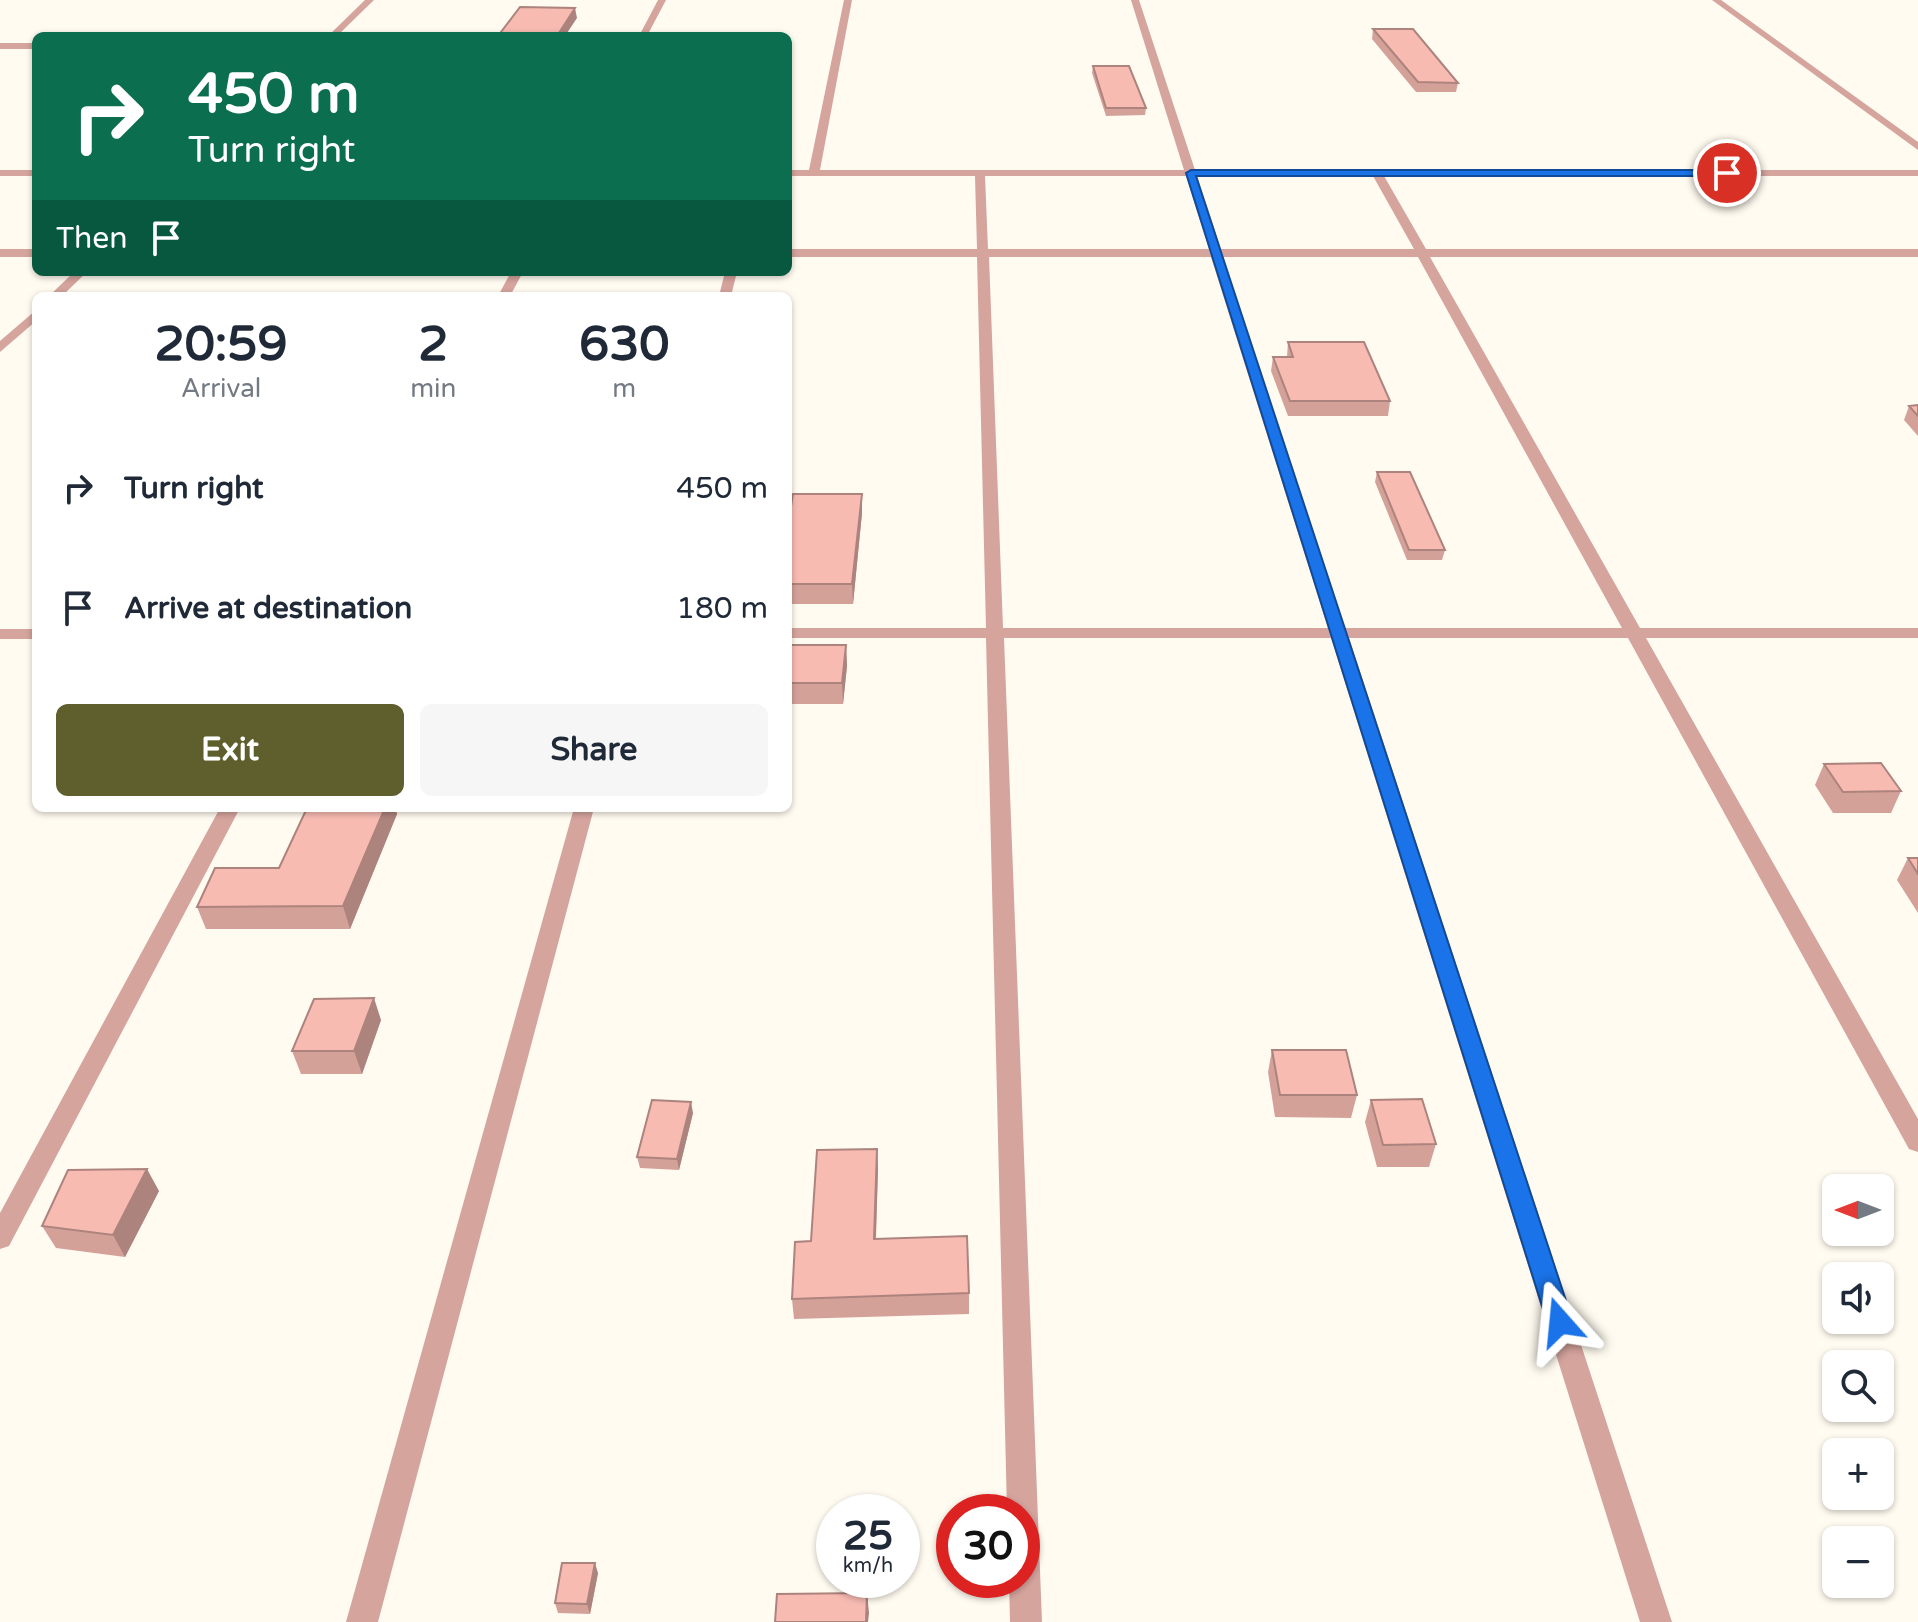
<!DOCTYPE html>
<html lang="en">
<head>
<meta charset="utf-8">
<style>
  :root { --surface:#fff; --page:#f6f6f7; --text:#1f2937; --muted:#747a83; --accent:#5e5f2d }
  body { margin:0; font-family:"Varela Round",sans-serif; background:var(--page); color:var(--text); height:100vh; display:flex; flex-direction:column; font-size:30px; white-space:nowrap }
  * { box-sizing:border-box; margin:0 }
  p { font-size:26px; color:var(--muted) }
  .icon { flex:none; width:44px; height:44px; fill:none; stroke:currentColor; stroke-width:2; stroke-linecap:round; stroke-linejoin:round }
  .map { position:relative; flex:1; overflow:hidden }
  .details { position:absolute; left:32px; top:292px; width:760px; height:520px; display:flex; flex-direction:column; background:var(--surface); border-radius:12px; box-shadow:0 2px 6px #0004 }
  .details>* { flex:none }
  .hud { position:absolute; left:32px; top:32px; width:760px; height:244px; border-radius:12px; box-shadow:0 2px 6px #0004; background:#0b6e4f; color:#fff; overflow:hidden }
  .needle { width:52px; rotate:270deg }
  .fabs { position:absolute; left:1822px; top:1174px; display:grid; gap:16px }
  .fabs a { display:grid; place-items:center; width:72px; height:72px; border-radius:12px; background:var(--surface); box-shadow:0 2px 6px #0004; font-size:40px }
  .speed { position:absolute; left:816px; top:1494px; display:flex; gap:16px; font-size:40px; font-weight:700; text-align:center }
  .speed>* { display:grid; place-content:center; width:104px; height:104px; border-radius:50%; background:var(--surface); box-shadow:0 2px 6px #0004; line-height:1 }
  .speed small { font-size:20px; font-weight:400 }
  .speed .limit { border:12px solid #d22; background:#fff; color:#111 }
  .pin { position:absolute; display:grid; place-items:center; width:68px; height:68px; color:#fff; margin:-34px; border:4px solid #fff; border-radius:50%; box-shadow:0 2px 8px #0007 }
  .me { position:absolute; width:88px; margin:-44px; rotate:342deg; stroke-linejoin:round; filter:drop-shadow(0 0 6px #0008) }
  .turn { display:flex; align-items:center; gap:28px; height:168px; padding:0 24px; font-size:36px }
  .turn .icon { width:104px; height:104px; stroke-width:2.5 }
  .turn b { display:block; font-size:56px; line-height:68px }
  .then { display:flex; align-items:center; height:76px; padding:0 24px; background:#0003; gap:16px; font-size:30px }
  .eta { display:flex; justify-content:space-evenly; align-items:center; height:136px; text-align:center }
  .eta b { font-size:48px; font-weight:800; line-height:56px }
  .button { display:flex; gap:16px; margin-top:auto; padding:16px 24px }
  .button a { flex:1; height:92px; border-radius:12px; background:var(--accent); color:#fff; font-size:32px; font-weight:800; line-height:92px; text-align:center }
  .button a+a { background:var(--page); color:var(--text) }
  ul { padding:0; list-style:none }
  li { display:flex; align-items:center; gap:24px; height:120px; padding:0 24px }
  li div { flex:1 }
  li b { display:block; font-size:30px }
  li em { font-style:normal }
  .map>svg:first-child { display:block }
</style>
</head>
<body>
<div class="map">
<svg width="1918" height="1622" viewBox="0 0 1918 1622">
  <rect width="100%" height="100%" fill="#fffbf0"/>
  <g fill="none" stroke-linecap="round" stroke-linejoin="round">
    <path fill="#d5a49d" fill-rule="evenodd" d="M 365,0 L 374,0 L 337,36 L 328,36 Z
      M 658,0 L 666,0 L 647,36 L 639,36 Z
      M 844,0 L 852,0 L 820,170 L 1184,170 L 1131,0 L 1139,0 L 1195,170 L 1918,170 L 1918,176 L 1384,176 L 1426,249 L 1918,249 L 1918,257 L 1430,257 L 1640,628 L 1918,628 L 1918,638 L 1646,638 L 1918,1119 L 1918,1152 L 1909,1149 L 1628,638 L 1349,638 L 1672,1622 L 1640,1622 L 1331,638 L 1004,638 L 1042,1622 L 1010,1622 L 1009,1580 L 1022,1580 L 1022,1512 L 1007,1512 L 986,638 L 788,638 L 788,628 L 986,628 L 977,257 L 788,257 L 788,249 L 977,249 L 975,176 L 788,176 L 788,170 L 809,170 ZM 985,176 L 1186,176 L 1209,249 L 988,249 ZM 1197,176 L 1373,176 L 1414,249 L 1221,249 ZM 989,257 L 1211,257 L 1328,628 L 1003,628 ZM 1223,257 L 1418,257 L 1622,628 L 1345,628 Z
      M 1712,0 L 1721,0 L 1918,142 L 1918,150 Z
      M 0,43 L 36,43 L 36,49 L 0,49 Z
      M 0,170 L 36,170 L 36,176 L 0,176 Z
      M 0,249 L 36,249 L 36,257 L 0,257 Z
      M 74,272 L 87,272 L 62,296 L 49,296 Z
      M 511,272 L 523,272 L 510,296 L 498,296 Z
      M 725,272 L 737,272 L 731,296 L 719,296 Z
      M 36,310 L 36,321 L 0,352 L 0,341 Z
      M 0,629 L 36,629 L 36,639 L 0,639 Z
      M 220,808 L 240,808 L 9,1246 L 0,1249 L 0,1213 Z
      M 574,808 L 594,808 L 378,1622 L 346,1622 Z"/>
  </g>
  <path fill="#d4a199" d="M 1373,29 L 1458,83 L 1456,92 L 1416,92 L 1372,39 Z
    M 1093,66 L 1146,108 L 1145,115 L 1106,116 L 1092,73 Z
    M 1288,342 L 1390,401 L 1388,416 L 1288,416 L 1271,371 L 1273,357 L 1287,357 Z
    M 1918,405 L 1918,436 L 1904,420 L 1909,406 Z
    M 1377,472 L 1445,550 L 1442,560 L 1407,560 L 1375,482 Z
    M 862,494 L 862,513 L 853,604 L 788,604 L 788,525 Z
    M 788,645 L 846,645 L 847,666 L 843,704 L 788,704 Z
    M 1824,764 L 1901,791 L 1891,813 L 1833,813 L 1815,785 Z
    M 397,814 L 350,929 L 206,929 L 197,907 Z
    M 1908,858 L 1918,858 L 1918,913 L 1897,880 Z
    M 381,1020 L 362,1074 L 301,1074 L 292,1051 Z
    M 1272,1050 L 1357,1095 L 1351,1118 L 1275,1117 L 1268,1072 Z
    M 1371,1100 L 1436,1144 L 1429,1167 L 1377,1167 L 1365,1122 Z
    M 693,1113 L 679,1170 L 640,1168 L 637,1157 Z
    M 877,1149 L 878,1169 L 876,1239 L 969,1293 L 969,1314 L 794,1319 L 792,1299 Z
    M 159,1191 L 125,1257 L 56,1248 L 42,1226 Z
    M 598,1573 L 590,1614 L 558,1613 L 555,1603 Z"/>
  <path fill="#ad837d" d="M 575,8 L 577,18 L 565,36 L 557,36 Z
    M 862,494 L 862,513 L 853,604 L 852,584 Z
    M 846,645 L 847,666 L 843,704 L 842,683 Z
    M 385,808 L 396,808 L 397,814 L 350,929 L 343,906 Z
    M 374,998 L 381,1020 L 362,1074 L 354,1051 Z
    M 691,1102 L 693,1113 L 679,1170 L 677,1159 Z
    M 877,1149 L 878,1169 L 875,1260 L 874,1239 Z
    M 147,1169 L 159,1191 L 125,1257 L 113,1235 Z
    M 595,1563 L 598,1573 L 590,1614 L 587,1604 Z
    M 867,1593 L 869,1613 L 868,1622 L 866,1622 Z"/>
  <path fill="#f7bbb2" stroke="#ad837d" stroke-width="2" d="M 520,7 L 575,8 L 557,36 L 498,36 Z
    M 1373,29 L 1413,29 L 1458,83 L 1418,82 Z
    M 1093,66 L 1129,66 L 1146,108 L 1106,108 Z
    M 1288,342 L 1364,342 L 1390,401 L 1290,401 L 1273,357 L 1293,357 Z
    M 1918,405 L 1918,416 L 1909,406 Z
    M 1377,472 L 1410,472 L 1445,550 L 1409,550 Z
    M 793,494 L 862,494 L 852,584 L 788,584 L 788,525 Z
    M 788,645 L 846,645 L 842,683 L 788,683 Z
    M 1881,763 L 1901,791 L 1843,792 L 1824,764 Z
    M 307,808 L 385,808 L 343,906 L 197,907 L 215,868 L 279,868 Z
    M 1908,858 L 1918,858 L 1918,874 Z
    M 374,998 L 354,1051 L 292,1051 L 314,999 Z
    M 1272,1050 L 1346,1050 L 1357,1095 L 1280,1095 Z
    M 1422,1099 L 1436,1144 L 1383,1145 L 1371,1100 Z
    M 652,1100 L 691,1102 L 677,1159 L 637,1157 Z
    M 877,1149 L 874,1239 L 967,1236 L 969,1293 L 792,1299 L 795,1242 L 811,1241 L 817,1150 Z
    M 147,1169 L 113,1235 L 42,1226 L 68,1170 Z
    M 562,1563 L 595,1563 L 587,1604 L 555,1603 Z
    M 867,1593 L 866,1622 L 775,1622 L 777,1594 Z"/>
  <path fill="#1a73e8" stroke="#114b97" stroke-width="2" d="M 1191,170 L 1727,170 L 1732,173 L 1727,176 L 1196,176 L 1573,1322 L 1569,1330 L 1560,1333 L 1551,1330 L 1547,1322 L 1186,173 Z"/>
</svg>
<div class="fabs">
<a><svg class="needle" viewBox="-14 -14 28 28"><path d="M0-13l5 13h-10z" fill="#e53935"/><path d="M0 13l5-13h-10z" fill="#747a83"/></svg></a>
<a><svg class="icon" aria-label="sound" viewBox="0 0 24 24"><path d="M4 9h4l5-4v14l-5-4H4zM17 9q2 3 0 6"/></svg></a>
<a><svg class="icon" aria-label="search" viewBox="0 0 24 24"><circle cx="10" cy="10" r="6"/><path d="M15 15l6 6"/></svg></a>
<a>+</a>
<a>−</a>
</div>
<div class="speed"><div>25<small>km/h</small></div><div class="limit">30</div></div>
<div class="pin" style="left:1727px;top:173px;background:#d93025"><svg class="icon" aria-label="arrive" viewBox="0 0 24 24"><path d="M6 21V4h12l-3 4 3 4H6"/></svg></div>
<svg class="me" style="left:1560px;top:1322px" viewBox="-20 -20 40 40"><path d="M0-17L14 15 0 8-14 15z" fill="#1a73e8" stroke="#fff" stroke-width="4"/></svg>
<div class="hud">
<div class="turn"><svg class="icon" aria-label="right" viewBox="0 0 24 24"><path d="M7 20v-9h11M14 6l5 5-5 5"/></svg><div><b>450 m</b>Turn right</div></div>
<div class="then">Then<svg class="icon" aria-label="arrive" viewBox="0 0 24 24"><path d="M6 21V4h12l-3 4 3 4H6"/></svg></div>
</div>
<section class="details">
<div class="eta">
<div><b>20:59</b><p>Arrival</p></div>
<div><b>2</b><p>min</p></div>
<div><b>630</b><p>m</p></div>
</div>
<ul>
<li><svg class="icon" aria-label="right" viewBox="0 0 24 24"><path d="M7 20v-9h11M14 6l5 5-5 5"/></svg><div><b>Turn right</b></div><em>450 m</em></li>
<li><svg class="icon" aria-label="arrive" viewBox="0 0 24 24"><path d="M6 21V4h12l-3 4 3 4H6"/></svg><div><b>Arrive at destination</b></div><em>180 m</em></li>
</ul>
<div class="button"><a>Exit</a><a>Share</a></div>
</section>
</div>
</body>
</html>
